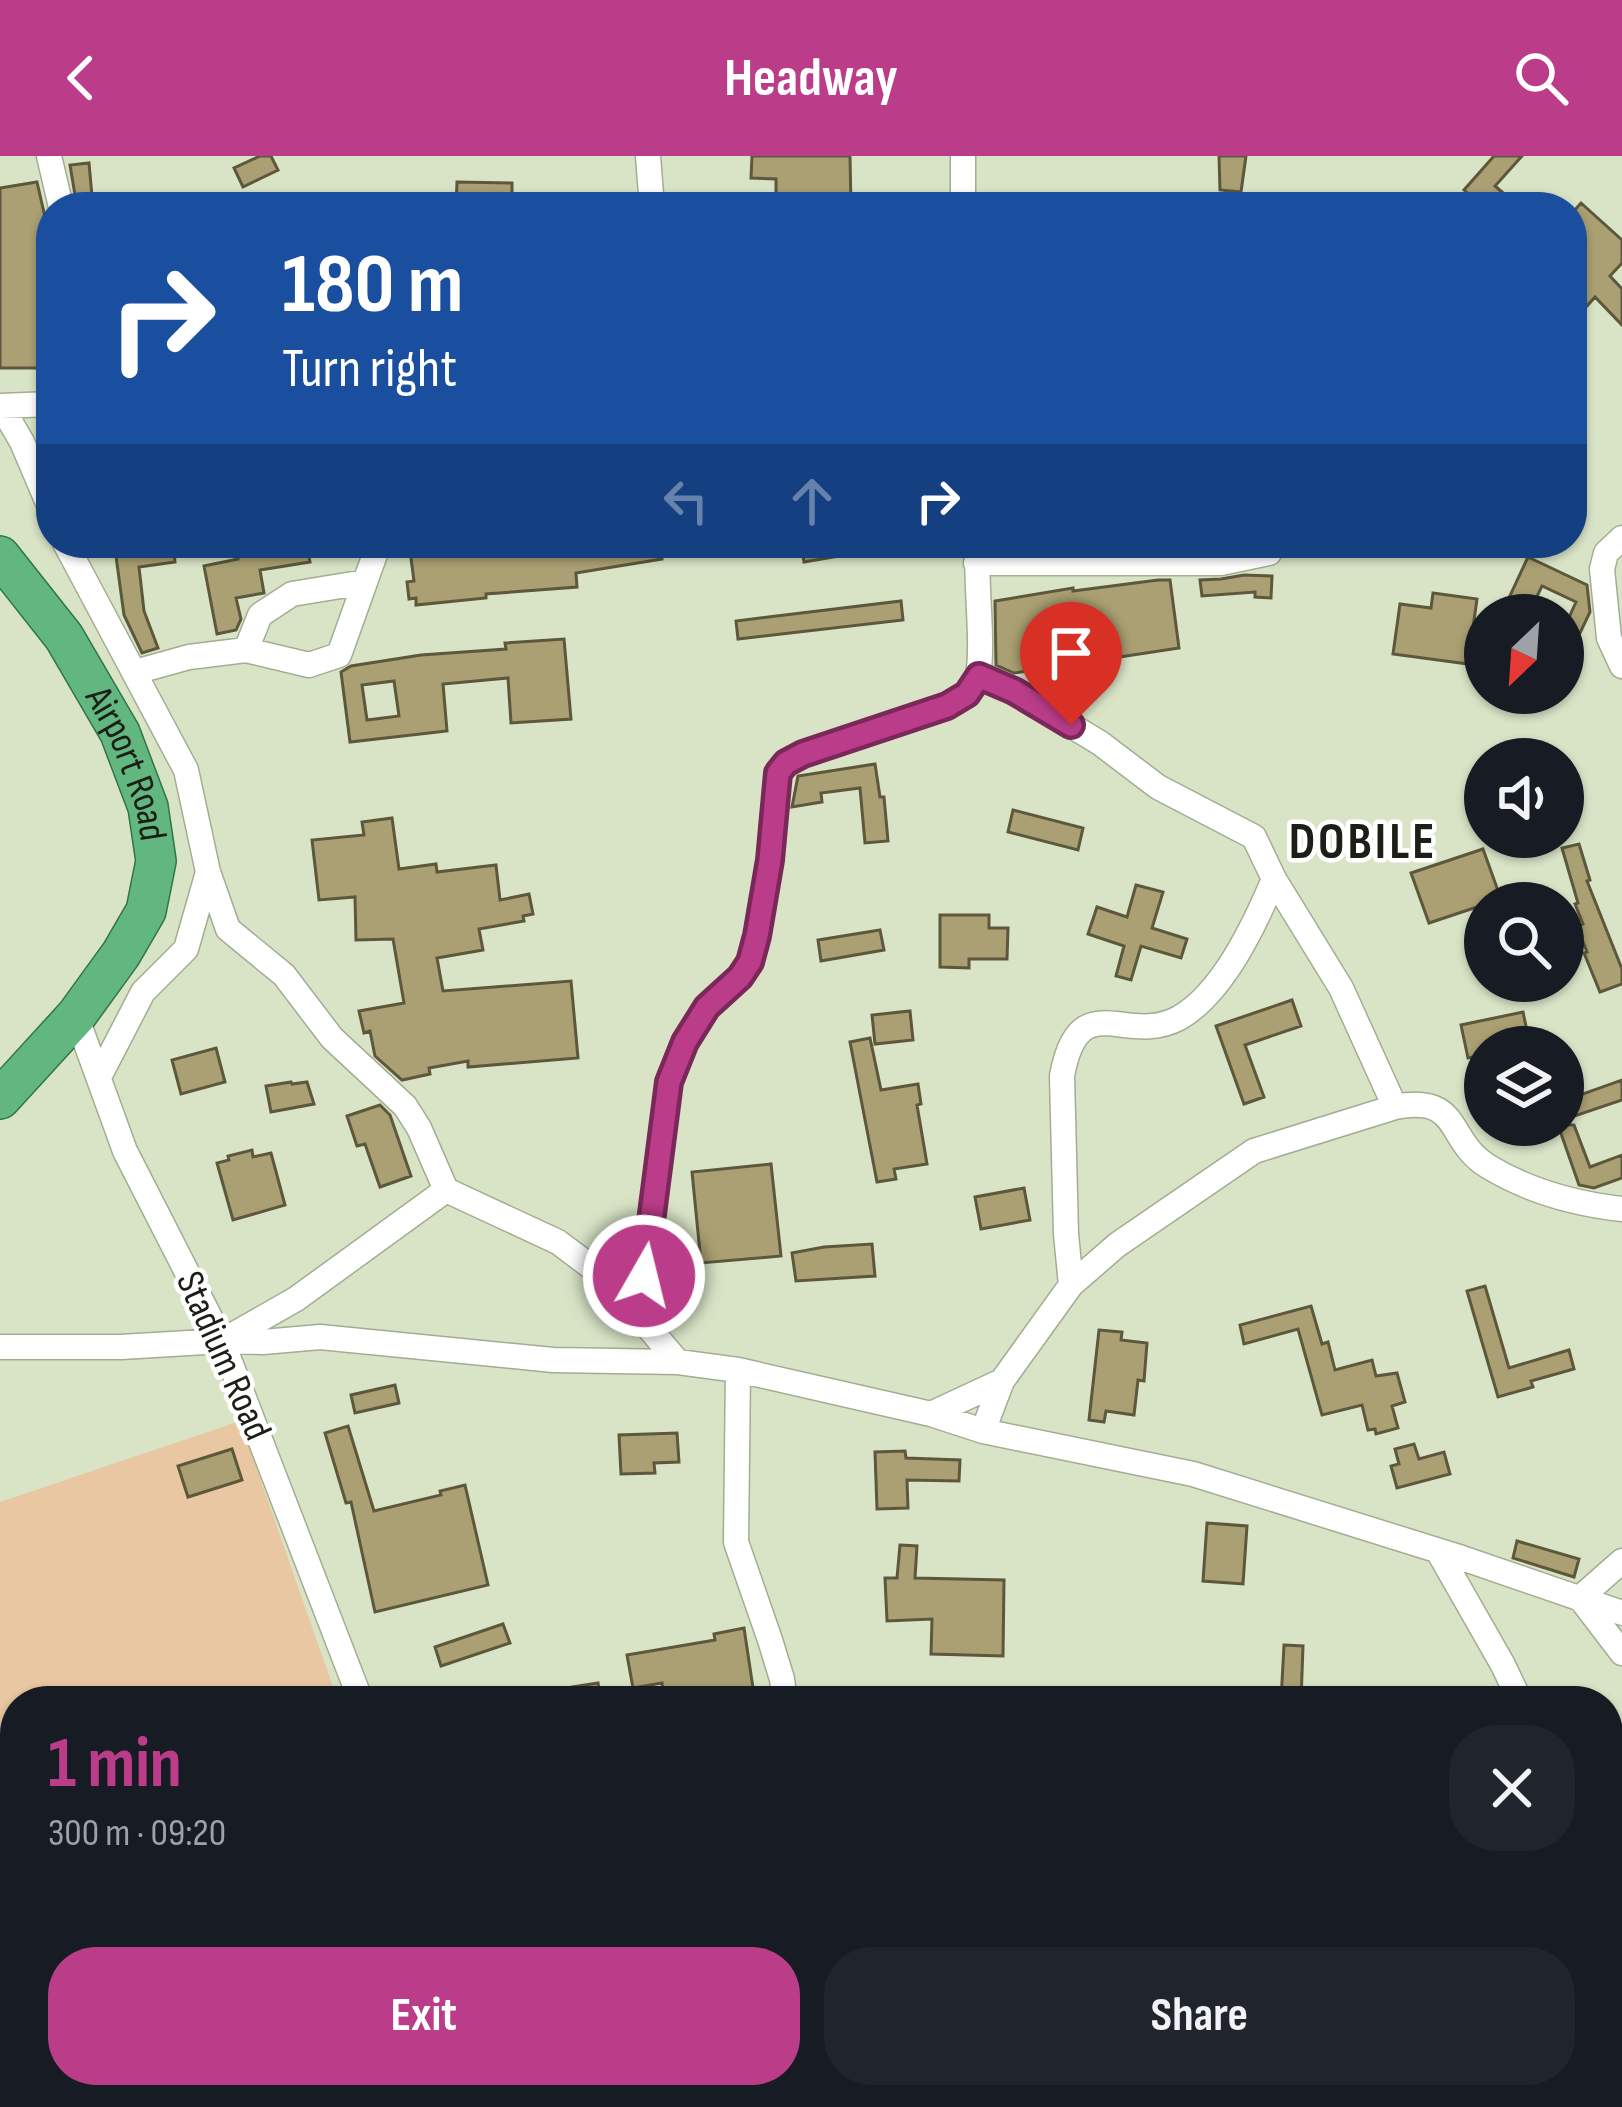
<!DOCTYPE html>
<html lang="en">
<head>
<meta charset="utf-8">
<style>
  :root { --surface:#171b24; --page:#20242c; --text:#f1f3f6; --muted:#9ea1a6; --accent:#bb3d8a }
  body { margin:0; font-family:"Sofia Sans Condensed",sans-serif; background:var(--page); color:var(--text); height:100vh; display:flex; flex-direction:column; font-size:45px; white-space:nowrap }
  * { box-sizing:border-box; margin:0 }
  p { font-size:39px; color:var(--muted) }
  .icon { flex:none; width:66px; height:66px; fill:none; stroke:currentColor; stroke-width:2; stroke-linecap:round; stroke-linejoin:round }
  .map { position:relative; flex:1; overflow:hidden }
  .drawer { position:absolute; left:0px; top:1530px; width:1623px; height:423px; display:flex; flex-direction:column; background:var(--surface); border-radius:48px 48px 0 0; box-shadow:0 3px 9px #0004 }
  .drawer>* { flex:none }
  .top-card { position:absolute; left:36px; top:36px; width:1551px; height:366px; border-radius:48px; box-shadow:0 3px 9px #0004; background:#1a4fa0; color:#fff; overflow:hidden }
  .needle { width:78px; rotate:205deg }
  .buttons { position:absolute; left:1464px; top:438px; display:grid; gap:24px }
  .buttons a { display:grid; place-items:center; width:120px; height:120px; border-radius:50%; background:var(--surface); box-shadow:0 3px 9px #0004; font-size:60px }
  .pin { position:absolute; display:grid; place-items:center; width:102px; height:102px; color:#fff; margin:-123px -51px; border-radius:50% 50% 50% 0; rotate:-45deg; box-shadow:0 0 12px #0007 }
  .pin .icon { rotate:45deg }
  .me { position:absolute; width:132px; margin:-66px; rotate:8deg; stroke-linejoin:round; filter:drop-shadow(0 0 9px #0008) }
  .turn { display:flex; align-items:center; gap:42px; height:252px; padding:0 48px; font-size:54px }
  .turn .icon { width:156px; height:156px; stroke-width:2.5 }
  .turn b { display:block; font-size:84px; line-height:102px }
  .lanes { display:flex; align-items:center; height:114px; padding:0 48px; background:#0003; justify-content:center; gap:60px; direction:ltr }
  .lanes .off { opacity:.35 }
  .round { display:grid; place-items:center; flex:none; width:126px; height:126px; border-radius:48px; background:var(--page) }
  .headline { display:flex; align-items:center; justify-content:space-between; height:204px; padding:0 48px }
  h1 { font-size:72px; font-weight:700; line-height:90px; color:var(--accent) }
  .cta { display:flex; gap:24px; margin-top:auto; padding:24px 48px }
  .cta a { flex:1; height:138px; border-radius:48px; background:var(--accent); color:#fff; font-size:48px; font-weight:700; line-height:138px; text-align:center }
  .cta a+a { background:var(--page); color:var(--text) }
  header { display:flex; justify-content:space-between; align-items:center; height:156px; padding:0 48px; background:var(--accent); color:#fff; font-size:54px; font-weight:700 }
  .map>svg:first-child { display:block }
</style>
</head>
<body>
<header><svg class="icon" aria-label="back" viewBox="0 0 24 24"><path d="M15 5l-7 7 7 7"/></svg>Headway<svg class="icon" aria-label="search" viewBox="0 0 24 24"><circle cx="10" cy="10" r="6"/><path d="M15 15l6 6"/></svg></header>
<div class="map">
<svg width="1622" height="1951" viewBox="0 0 1622 1951">
  <rect width="100%" height="100%" fill="#d9e4c7"/>
  <path fill="#e9c7a2" d="M 240,1265 L 338,1545 L 15,1545 L 15,1938 L 477,1938 L 482,1951 L 0,1951 L 0,1346 Z"/>
  <path fill="#aaa073" stroke="#5d573c" stroke-width="3" fill-rule="evenodd" d="M 260,0 L 271,0 L 278,14 L 243,31 L 234,12 Z
    M 752,0 L 850,0 L 851,51 L 776,50 L 776,23 L 751,22 Z
    M 1219,0 L 1246,0 L 1241,36 L 1220,34 Z
    M 1494,0 L 1522,0 L 1495,30 L 1502,36 L 1489,51 L 1483,51 L 1464,34 Z
    M 89,7 L 93,51 L 77,51 L 70,9 Z
    M 37,26 L 45,61 L 51,121 L 51,212 L 0,212 L 0,32 Z
    M 457,26 L 512,27 L 512,51 L 456,51 Z
    M 1581,47 L 1622,84 L 1622,107 L 1610,120 L 1622,133 L 1622,169 L 1595,141 L 1572,167 L 1572,57 Z
    M 125,387 L 173,387 L 175,406 L 139,411 L 144,455 L 158,492 L 142,497 L 124,459 L 115,393 L 124,392 Z
    M 272,387 L 306,387 L 310,406 L 260,414 L 264,437 L 236,442 L 241,463 L 236,474 L 217,478 L 204,410 L 238,403 L 237,393 Z
    M 409,387 L 605,387 L 606,394 L 659,387 L 662,403 L 576,417 L 577,431 L 486,438 L 486,442 L 416,449 L 416,442 L 409,443 L 407,426 L 414,425 Z
    M 801,387 L 863,387 L 863,396 L 804,406 Z
    M 1528,401 L 1587,429 L 1590,456 L 1580,477 L 1565,470 L 1576,446 L 1542,430 L 1528,459 L 1501,459 Z
    M 1244,419 L 1272,420 L 1271,442 L 1255,441 L 1255,436 L 1202,440 L 1200,424 L 1221,423 Z
    M 1158,424 L 1170,424 L 1179,492 L 1014,517 L 996,509 L 995,445 L 1073,432 L 1073,435 Z
    M 1433,437 L 1477,443 L 1468,508 L 1393,498 L 1400,448 L 1431,452 Z
    M 901,445 L 903,464 L 738,483 L 736,465 Z
    M 564,483 L 571,563 L 511,567 L 508,522 L 443,528 L 447,575 L 350,586 L 341,516 L 351,510 L 421,499 L 506,493 L 505,487 ZM 394,525 L 399,560 L 367,564 L 362,529 Z
    M 875,608 L 880,641 L 884,641 L 888,685 L 865,687 L 860,632 L 821,637 L 822,646 L 792,651 L 798,620 Z
    M 1013,654 L 1083,672 L 1078,694 L 1008,676 Z
    M 392,662 L 399,713 L 436,708 L 437,716 L 496,709 L 500,744 L 529,738 L 533,758 L 523,760 L 524,765 L 479,773 L 483,794 L 437,802 L 443,835 L 571,825 L 578,902 L 468,911 L 468,905 L 429,912 L 430,918 L 402,924 L 375,900 L 370,875 L 364,877 L 359,855 L 404,847 L 393,783 L 356,784 L 355,741 L 319,744 L 312,684 L 364,679 L 362,666 Z
    M 1579,688 L 1590,724 L 1587,725 L 1622,813 L 1622,828 L 1600,836 L 1584,797 L 1587,796 L 1577,770 L 1583,768 L 1575,748 L 1578,747 L 1562,692 Z
    M 1483,693 L 1501,743 L 1429,767 L 1411,717 Z
    M 1136,729 L 1163,736 L 1152,772 L 1187,783 L 1181,802 L 1141,790 L 1131,824 L 1116,820 L 1124,790 L 1088,778 L 1097,751 L 1127,761 Z
    M 940,759 L 989,759 L 989,772 L 1008,772 L 1007,803 L 969,803 L 969,812 L 940,811 Z
    M 880,774 L 884,794 L 821,805 L 818,784 Z
    M 1292,844 L 1301,870 L 1245,889 L 1264,941 L 1244,948 L 1216,870 Z
    M 910,855 L 913,884 L 875,888 L 872,859 Z
    M 1523,856 L 1530,889 L 1485,891 L 1485,898 L 1468,902 L 1461,869 Z
    M 870,882 L 881,934 L 918,928 L 921,948 L 917,949 L 927,1008 L 894,1013 L 896,1023 L 877,1026 L 850,886 Z
    M 216,892 L 225,926 L 181,938 L 172,904 Z
    M 1622,924 L 1622,944 L 1563,964 L 1563,945 Z
    M 291,926 L 292,928 L 307,926 L 314,948 L 271,956 L 266,930 Z
    M 380,949 L 390,959 L 411,1020 L 380,1031 L 365,988 L 357,990 L 347,960 Z
    M 1558,969 L 1574,969 L 1590,1011 L 1622,999 L 1622,1022 L 1594,1032 L 1579,1029 Z
    M 252,994 L 253,1001 L 271,997 L 285,1049 L 233,1064 L 217,1007 L 229,1004 L 228,1000 Z
    M 771,1008 L 781,1100 L 701,1107 L 692,1016 Z
    M 1024,1032 L 1030,1064 L 981,1073 L 975,1041 Z
    M 872,1088 L 875,1120 L 796,1125 L 792,1097 L 824,1091 Z
    M 1485,1130 L 1509,1212 L 1569,1194 L 1574,1213 L 1531,1225 L 1533,1231 L 1498,1241 L 1467,1135 Z
    M 1311,1150 L 1322,1188 L 1328,1186 L 1335,1214 L 1372,1204 L 1376,1220 L 1397,1217 L 1405,1246 L 1392,1250 L 1398,1272 L 1376,1278 L 1375,1273 L 1368,1274 L 1362,1249 L 1322,1259 L 1298,1173 L 1244,1188 L 1240,1169 Z
    M 1099,1174 L 1122,1176 L 1121,1184 L 1147,1187 L 1144,1225 L 1138,1224 L 1134,1259 L 1106,1255 L 1104,1266 L 1089,1264 Z
    M 395,1229 L 399,1247 L 355,1257 L 351,1239 Z
    M 348,1270 L 374,1355 L 441,1339 L 440,1335 L 465,1329 L 488,1429 L 375,1456 L 351,1346 L 346,1347 L 325,1277 Z
    M 677,1277 L 679,1306 L 654,1307 L 655,1317 L 621,1318 L 619,1279 Z
    M 1414,1288 L 1419,1303 L 1444,1296 L 1450,1318 L 1397,1332 L 1391,1310 L 1399,1308 L 1395,1293 Z
    M 232,1293 L 242,1324 L 188,1341 L 178,1310 Z
    M 905,1295 L 906,1302 L 960,1304 L 959,1325 L 907,1324 L 908,1352 L 877,1353 L 875,1296 Z
    M 1207,1367 L 1247,1370 L 1243,1428 L 1203,1425 Z
    M 1517,1385 L 1579,1403 L 1574,1421 L 1513,1402 Z
    M 900,1389 L 917,1390 L 915,1422 L 1004,1424 L 1003,1500 L 931,1498 L 932,1463 L 887,1465 L 885,1422 L 897,1422 Z
    M 503,1468 L 510,1487 L 441,1510 L 435,1491 Z
    M 744,1472 L 755,1545 L 664,1545 L 662,1527 L 633,1532 L 627,1499 L 715,1484 L 714,1478 Z
    M 1284,1489 L 1303,1490 L 1301,1545 L 1281,1545 Z
    M 598,1527 L 601,1545 L 541,1545 L 540,1536 Z"/>
  <g fill="none" stroke-linecap="round" stroke-linejoin="round">
    <defs>
      <path id="minor" d="M 49,0 L 61,51
        M 648,0 L 652,51
        M 963,51 L 963,0
        M 0,250 L 51,248
        M 1,250 L 22,286 L 51,354
        M 1622,382 L 1606,397 L 1602,413 L 1609,482 L 1622,510
        M 65,387 L 186,614 L 208,716 L 228,773 L 284,819 L 332,882 L 405,950 L 419,972 L 446,1034 L 558,1086 L 606,1122 L 678,1206
        M 976,407 L 1221,407 L 1269,397 L 1275,387
        M 246,494 L 260,459 L 292,438 L 365,426
        M 135,516 L 189,501 L 246,494 L 309,509 L 339,499 L 379,387
        M 979,520 L 1014,535 L 1100,587 L 1158,631 L 1254,681 L 1274,723 L 1341,832 L 1395,951
        M 76,860 L 125,995 L 222,1185 L 361,1545
        M 99,921 L 143,836 L 186,793 L 208,716
        M 1071,1129 L 1066,1078 L 1062,920 C 1079,828 1125,891 1179,862 C 1223,837 1255,768 1274,723
        M 638,1159 L 669,926 L 685,886 L 707,851 L 740,821 L 750,806 L 757,780 L 769,704 L 779,617 L 786,607 L 803,598 L 947,550 C 959,543 970,537 976,524 C 986,502 974,419 978,387
        M 224,1184 L 296,1143 L 446,1034
        M 0,1191 L 121,1191 L 222,1185 L 263,1186 L 320,1181 L 553,1204 L 678,1206 L 738,1214 L 931,1258 L 983,1275 L 1193,1318 L 1462,1402 L 1622,1457
        M 738,1214 L 736,1386 L 770,1484 L 782,1523 L 785,1545
        M 931,1258 L 1002,1225
        M 983,1275 L 1002,1225 L 1071,1129 L 1117,1089 L 1254,995 L 1395,951 C 1463,938 1445,985 1489,1011 C 1529,1035 1576,1048 1622,1053
        M 1438,1395 L 1503,1509 L 1520,1545
        M 1622,1405 L 1580,1442 L 1622,1497
        M 1608,1808 L 1622,1804
        M 525,1938 L 532,1951
        M 1496,1938 L 1538,1951
        M 728,1951 L 735,1938
        M 1126,1951 L 1185,1938"/>
      <g id="trunk">
        <path id="s1" d="M 0,400 L 64,481 L 120,577 L 148,651 L 156,705 L 146,755 L 121,798 L 76,860 L 0,943"/>
      </g>
    </defs>
    <use href="#minor" stroke="#a2ad91" stroke-width="27"/>
    <use href="#trunk" stroke="#2f7546" stroke-width="42"/>
    <use href="#minor" stroke="#fff" stroke-width="24"/>
    <use href="#trunk" stroke="#62b680" stroke-width="39"/>
  </g>
  <g fill="none" stroke-linecap="round" stroke-linejoin="round">
    <defs>
      <path id="route" d="M 644,1120 L 669,926 L 685,886 L 707,851 L 740,821 L 750,806 L 757,780 L 770,704 L 778,617 L 786,607 L 803,598 L 947,550 L 967,538 L 979,520 L 1014,535 L 1071,569"/>
    </defs>
    <use href="#route" stroke="#7a285a" stroke-width="30"/>
    <use href="#route" stroke="#bb3d8a" stroke-width="21"/>
  </g>
  <g text-anchor="middle" dominant-baseline="central" stroke-width="9" stroke-linejoin="round" paint-order="stroke">
    <g font-size="39" fill="#1b1f15" stroke="#fff">
      <text stroke="none"><textPath href="#s1" startOffset="246">Airport Road</textPath></text>
      <text transform="translate(223 1200) rotate(66)">Stadium Road</text>
    </g>
    <g font-size="51" font-weight="bold" letter-spacing="3" fill="#1b1f15" stroke="#fff">
      <text x="1363" y="686">DOBILE</text>
    </g>
  </g>
</svg>
<div class="buttons">
<a><svg class="needle" viewBox="-14 -14 28 28"><path d="M0-13l5 13h-10z" fill="#e53935"/><path d="M0 13l5-13h-10z" fill="#9ea1a6"/></svg></a>
<a><svg class="icon" aria-label="sound" viewBox="0 0 24 24"><path d="M4 9h4l5-4v14l-5-4H4zM17 9q2 3 0 6"/></svg></a>
<a><svg class="icon" aria-label="search" viewBox="0 0 24 24"><circle cx="10" cy="10" r="6"/><path d="M15 15l6 6"/></svg></a>
<a><svg class="icon" aria-label="layers" viewBox="0 0 24 24"><path d="M12 4l9 5-9 5-9-5zM3 14l9 5 9-5"/></svg></a>
</div>
<div class="pin" style="left:1071px;top:569px;background:#d93025"><svg class="icon" aria-label="arrive" viewBox="0 0 24 24"><path d="M6 21V4h12l-3 4 3 4H6"/></svg></div>
<svg class="me" style="left:644px;top:1120px" viewBox="-20 -20 40 40"><circle r="17" fill="#bb3d8a" stroke="#fff" stroke-width="3"/><path d="M0-11L8 9 0 5-8 9z" fill="#fff"/></svg>
<div class="top-card">
<div class="turn"><svg class="icon" aria-label="right" viewBox="0 0 24 24"><path d="M7 20v-9h11M14 6l5 5-5 5"/></svg><div><b>180 m</b>Turn right</div></div>
<div class="lanes"><svg class="icon off" aria-label="left" viewBox="0 0 24 24"><path d="M17 20v-9H6M10 6l-5 5 5 5"/></svg><svg class="icon off" aria-label="ahead" viewBox="0 0 24 24"><path d="M12 20V5M6 11l6-6 6 6"/></svg><svg class="icon" aria-label="right" viewBox="0 0 24 24"><path d="M7 20v-9h11M14 6l5 5-5 5"/></svg></div>
</div>
<section class="drawer">
<div class="headline"><div><h1>1 min</h1><p>300 m · 09:20</p></div><a class="round"><svg class="icon" aria-label="close" viewBox="0 0 24 24"><path d="M6 6l12 12M18 6L6 18"/></svg></a></div>
<div class="cta"><a>Exit</a><a>Share</a></div>
</section>
</div>
</body>
</html>
